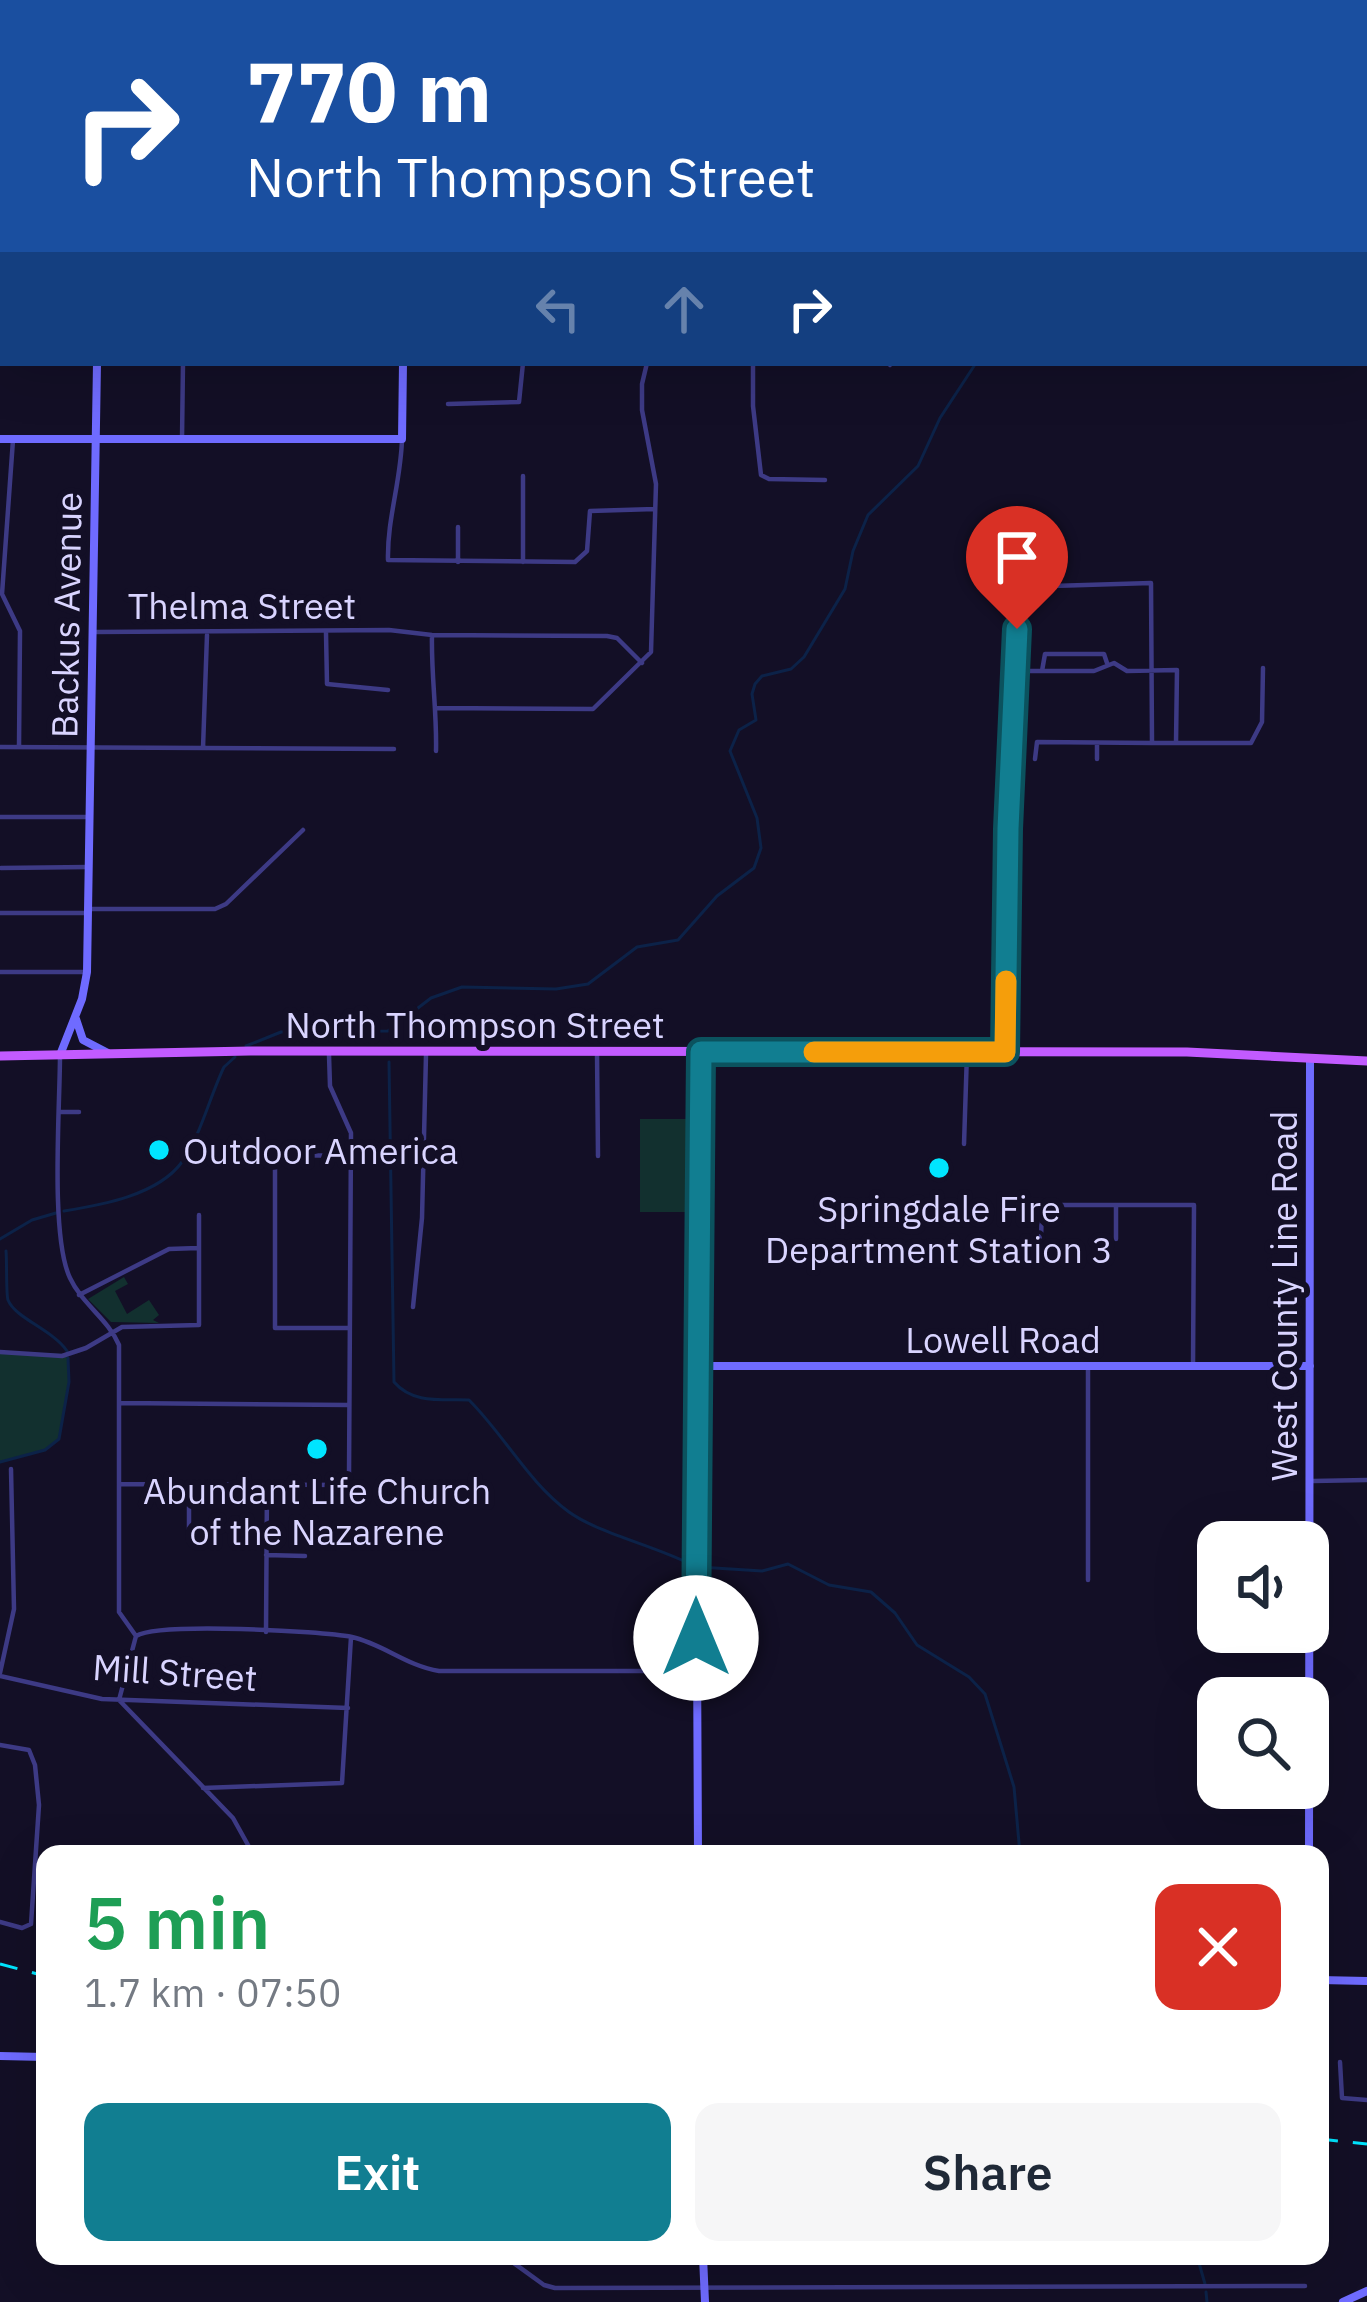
<!DOCTYPE html>
<html lang="en">
<head>
<meta charset="utf-8">
<style>
  :root { --surface:#fff; --page:#f6f6f7; --text:#1f2937; --muted:#747a83; --accent:#117e91 }
  body { margin:0; font-family:"IBM Plex Sans",sans-serif; background:var(--page); color:var(--text); height:100vh; display:flex; flex-direction:column; font-size:45px; white-space:nowrap }
  * { box-sizing:border-box; margin:0 }
  p { font-size:39px; color:var(--muted) }
  .icon { flex:none; width:66px; height:66px; fill:none; stroke:currentColor; stroke-width:2; stroke-linecap:round; stroke-linejoin:round }
  .map { position:relative; flex:1; overflow:hidden }
  .drawer { position:absolute; left:36px; top:1845px; width:1293px; height:420px; display:flex; flex-direction:column; background:var(--surface); border-radius:24px; box-shadow:0 12px 48px #0002 }
  .drawer>* { flex:none }
  .hud { position:absolute; left:0px; top:0px; width:1368px; height:366px; box-shadow:0 12px 48px #0002; background:#1a4fa0; color:#fff; overflow:hidden }
  .buttons { position:absolute; left:1197px; top:1521px; display:grid; gap:24px }
  .buttons a { display:grid; place-items:center; width:132px; height:132px; border-radius:24px; background:var(--surface); box-shadow:0 12px 48px #0002; font-size:60px }
  .pin { position:absolute; display:grid; place-items:center; width:102px; height:102px; color:#fff; margin:-123px -51px; border-radius:50% 50% 50% 0; rotate:-45deg; box-shadow:0 0 12px #0007 }
  .pin .icon { rotate:45deg }
  .me { position:absolute; width:132px; margin:-66px; rotate:0deg; stroke-linejoin:round; filter:drop-shadow(0 0 9px #0008) }
  .turn { display:flex; align-items:center; gap:42px; height:252px; padding:0 48px; font-size:54px }
  .turn .icon { width:156px; height:156px; stroke-width:2.5 }
  .turn b { display:block; font-size:84px; line-height:102px }
  .lanes { display:flex; align-items:center; height:114px; padding:0 48px; background:#0003; justify-content:center; gap:60px; direction:ltr }
  .lanes .off { opacity:.35 }
  .round { display:grid; place-items:center; flex:none; width:126px; height:126px; border-radius:24px; background:var(--page) }
  .head { display:flex; align-items:center; justify-content:space-between; height:204px; padding:0 48px }
  h1 { font-size:72px; font-weight:600; line-height:90px; color:#1e9e55 }
  .action { display:flex; gap:24px; margin-top:auto; padding:24px 48px }
  .action a { flex:1; height:138px; border-radius:24px; background:var(--accent); color:#fff; font-size:48px; font-weight:600; line-height:138px; text-align:center }
  .action a+a { background:var(--page); color:var(--text) }
  .map>svg:first-child { display:block }
</style>
</head>
<body>
<div class="map">
<svg width="1367" height="2302" viewBox="0 0 1367 2302">
  <rect width="100%" height="100%" fill="#130f26"/>
  <path fill="#12302f" d="M 640,1119 L 696,1119 L 695,1212 L 640,1212 Z
    M 124,1277 L 128,1284 L 115,1291 L 127,1314 L 149,1300 L 159,1315 L 153,1320 L 159,1323 L 111,1322 L 88,1299 Z
    M 0,1352 L 67,1354 L 69,1382 L 59,1439 L 45,1450 L 0,1462 Z"/>
  <g fill="none" stroke-linecap="round" stroke-linejoin="round">
    <path stroke="#0c2248" stroke-width="3" d="M 1314,0 L 1315,3
      M 377,3 L 378,0
      M 1365,113 L 1367,114
      M 246,1046 L 281,1032 L 388,1031 L 431,998 L 462,987 L 556,989 L 588,984 L 637,947 L 678,940 L 717,896 L 754,868 L 761,848 L 757,818 L 730,751 L 739,730 L 756,720 L 752,694 L 755,684 L 762,676 L 791,669 L 804,657 L 845,589 L 853,551 L 868,515 L 918,466 L 940,418 L 976,363
      M 389,1062 L 394,1382 C 413,1404 441,1399 469,1400 C 505,1436 528,1482 569,1512 C 598,1533 655,1546 690,1564
      M 64,1211 C 102,1205 158,1195 182,1162 C 200,1137 210,1096 224,1067 L 235,1057
      M 0,1239 L 32,1220 L 56,1213
      M 6,1251 C 7,1260 6,1296 8,1300 C 15,1318 53,1330 67,1351
      M 0,1462 L 45,1450 L 59,1439 L 69,1382 L 68,1358
      M 699,1567 L 762,1571 L 788,1564 L 829,1585 L 871,1592 L 895,1613 L 917,1645 L 969,1677 L 985,1694 L 1014,1787 L 1020,1854
      M 1197,2256 L 1205,2284
      M 1206,2292 L 1207,2302"/>
    <path stroke="#3d3a85" stroke-width="4.5" d="M 152,3 L 153,0
      M 268,3 L 274,0
      M 718,3 L 718,0
      M 942,3 L 942,0
      M 988,3 L 988,0
      M 1052,3 L 1053,2
      M 1123,3 L 1123,0
      M 0,18 L 3,18
      M 0,94 L 3,94
      M 0,164 L 3,164
      M 0,237 L 3,237
      M 753,363 L 753,406 L 761,475 L 769,479 L 825,480
      M 888,363 L 890,365
      M 448,404 L 519,402 L 523,363
      M 182,439 L 183,363
      M 402,439 C 401,481 387,519 388,560 L 575,562 L 587,551 L 590,511 L 655,509
      M 13,440 L 2,594 L 20,631 L 19,747
      M 458,562 L 458,527
      M 523,562 L 523,476
      M 94,632 L 389,630 L 432,635 L 607,636 L 617,638 L 642,663
      M 326,633 L 327,684 L 388,690
      M 432,635 C 431,674 437,712 436,751
      M 1015,671 L 1094,671 L 1114,663 L 1127,671 L 1177,670 L 1176,743
      M 1042,671 L 1045,654 L 1104,654 L 1107,663
      M 436,708 L 593,709 L 651,652 L 656,484 L 642,410 L 642,384 L 647,363
      M 1152,743 L 1251,743 L 1262,722 L 1263,668
      M 0,747 L 394,749
      M 203,748 L 207,635
      M 1097,759 L 1097,743
      M 0,817 L 89,817
      M 1,868 L 88,867
      M 88,909 L 215,909 L 226,904 L 303,830
      M 0,913 L 88,913
      M 0,972 L 84,972
      M 597,1051 L 598,1156
      M 1005,1052 L 1009,818 L 1019,587 L 1151,583 L 1152,743 L 1037,742 L 1035,759
      M 60,1055 C 60,1107 50,1236 70,1278 C 82,1304 108,1319 119,1345 L 119,1612 L 136,1636
      M 60,1112 L 79,1112
      M 964,1144 L 967,1053
      M 1116,1239 L 1116,1205
      M 1041,1240 L 1042,1205 L 1194,1205 L 1193,1366
      M 79,1295 L 169,1249 L 198,1248
      M 413,1307 L 422,1218 L 426,1055
      M 349,1328 L 275,1328 L 275,1165 L 286,1155 L 351,1156
      M 0,1352 L 62,1356 L 86,1348 L 122,1327 L 199,1325 L 199,1215
      M 120,1403 L 348,1405
      M 1313,1481 L 1367,1480
      M 119,1484 L 342,1485 L 349,1478 L 351,1133 L 330,1086 L 329,1055
      M 189,1484 L 189,1541
      M 266,1555 L 305,1556
      M 1088,1580 L 1088,1367
      M 266,1632 L 267,1484
      M 0,1673 L 14,1609 L 11,1469
      M 0,1676 L 102,1699 L 348,1708
      M 119,1700 L 136,1636 C 159,1622 320,1631 352,1637 C 383,1644 407,1666 439,1671 L 696,1671
      M 119,1700 L 233,1818 L 253,1854
      M 0,1745 L 29,1750 L 35,1765 L 39,1805 L 31,1924 L 22,1928 L 0,1922
      M 203,1788 L 342,1783 L 351,1637
      M 1340,2062 L 1342,2098 L 1367,2100
      M 504,2256 L 544,2285 L 555,2288 L 1305,2286"/>
    <path stroke="#6f6bff" stroke-width="8" d="M 104,3 L 104,0
      M 1282,3 L 1288,0
      M 0,439 L 402,439 L 403,363
      M 76,1019 L 83,1040 L 108,1053
      M 60,1055 L 82,999 L 87,972 L 97,363
      M 696,1366 L 1310,1366
      M 698,1854 L 696,1435 L 702,1051
      M 1309,1854 L 1310,1060
      M 1320,1980 L 1367,1981
      M 0,2056 L 45,2057
      M 703,2256 L 705,2302
      M 1343,2302 L 1367,2291"/>
    <path stroke="#c25bff" stroke-width="9" d="M 0,1056 L 250,1051 L 1187,1052 L 1367,1061"/>
    <path stroke="#00e5ff" stroke-width="3" stroke-dasharray="18 15" stroke-linecap="butt" d="M 0,1964 L 45,1976
      M 1320,2139 L 1367,2144"/>
  </g>
  <g fill="none" stroke-linecap="round" stroke-linejoin="round">
    <defs>
      <path id="route" d="M 696,1638 L 701,1052 L 1005,1052 L 1008,829 L 1017,629"/>
    </defs>
    <use href="#route" stroke="#0b525e" stroke-width="30"/>
    <use href="#route" stroke="#117e91" stroke-width="21"/>
    <path stroke="#f59e0b" stroke-width="21" d="M 814,1052 L 1005,1052 L 1006,981"/>
  </g>
  <g fill="#00e5ff" stroke="#130f26" stroke-width="4.5">
    <circle cx="159" cy="1150" r="12"/>
    <circle cx="939" cy="1168" r="12"/>
    <circle cx="317" cy="1449" r="12"/>
  </g>
  <g text-anchor="middle" dominant-baseline="central" stroke-width="12" stroke-linejoin="round" paint-order="stroke">
    <g font-size="36" fill="#d9d4ff" stroke="#130f26">
      <text x="242" y="605">Thelma Street</text>
      <text transform="translate(66 615) rotate(-89)">Backus Avenue</text>
      <text x="475" y="1024">North Thompson Street</text>
      <text transform="translate(1283 1296) rotate(-90)">West County Line Road</text>
      <text x="1003" y="1339">Lowell Road</text>
      <text transform="translate(175 1672) rotate(4)">Mill Street</text>
    </g>
    <g font-size="36" fill="#d9d4ff" stroke="#130f26">
      <text x="183" y="1150" text-anchor="start">Outdoor America</text>
      <text x="939" y="1208">Springdale Fire<tspan x="939" dy="41">Department Station 3</tspan></text>
      <text x="317" y="1490">Abundant Life Church<tspan x="317" dy="41">of the Nazarene</tspan></text>
    </g>
  </g>
</svg>
<div class="buttons">
<a><svg class="icon" aria-label="sound" viewBox="0 0 24 24"><path d="M4 9h4l5-4v14l-5-4H4zM17 9q2 3 0 6"/></svg></a>
<a><svg class="icon" aria-label="search" viewBox="0 0 24 24"><circle cx="10" cy="10" r="6"/><path d="M15 15l6 6"/></svg></a>
</div>
<div class="pin" style="left:1017px;top:629px;background:#d93025"><svg class="icon" aria-label="arrive" viewBox="0 0 24 24"><path d="M6 21V4h12l-3 4 3 4H6"/></svg></div>
<svg class="me" style="left:696px;top:1638px" viewBox="-20 -20 40 40"><circle r="19" fill="#fff"/><path d="M0-13L10 11 0 6-10 11z" fill="#117e91"/></svg>
<div class="hud">
<div class="turn"><svg class="icon" aria-label="right" viewBox="0 0 24 24"><path d="M7 20v-9h11M14 6l5 5-5 5"/></svg><div><b>770 m</b>North Thompson Street</div></div>
<div class="lanes"><svg class="icon off" aria-label="left" viewBox="0 0 24 24"><path d="M17 20v-9H6M10 6l-5 5 5 5"/></svg><svg class="icon off" aria-label="ahead" viewBox="0 0 24 24"><path d="M12 20V5M6 11l6-6 6 6"/></svg><svg class="icon" aria-label="right" viewBox="0 0 24 24"><path d="M7 20v-9h11M14 6l5 5-5 5"/></svg></div>
</div>
<section class="drawer">
<div class="head"><div><h1>5 min</h1><p>1.7 km · 07:50</p></div><a class="round" style="background:#d93025;color:#fff"><svg class="icon" aria-label="close" viewBox="0 0 24 24"><path d="M6 6l12 12M18 6L6 18"/></svg></a></div>
<div class="action"><a>Exit</a><a>Share</a></div>
</section>
</div>
</body>
</html>
